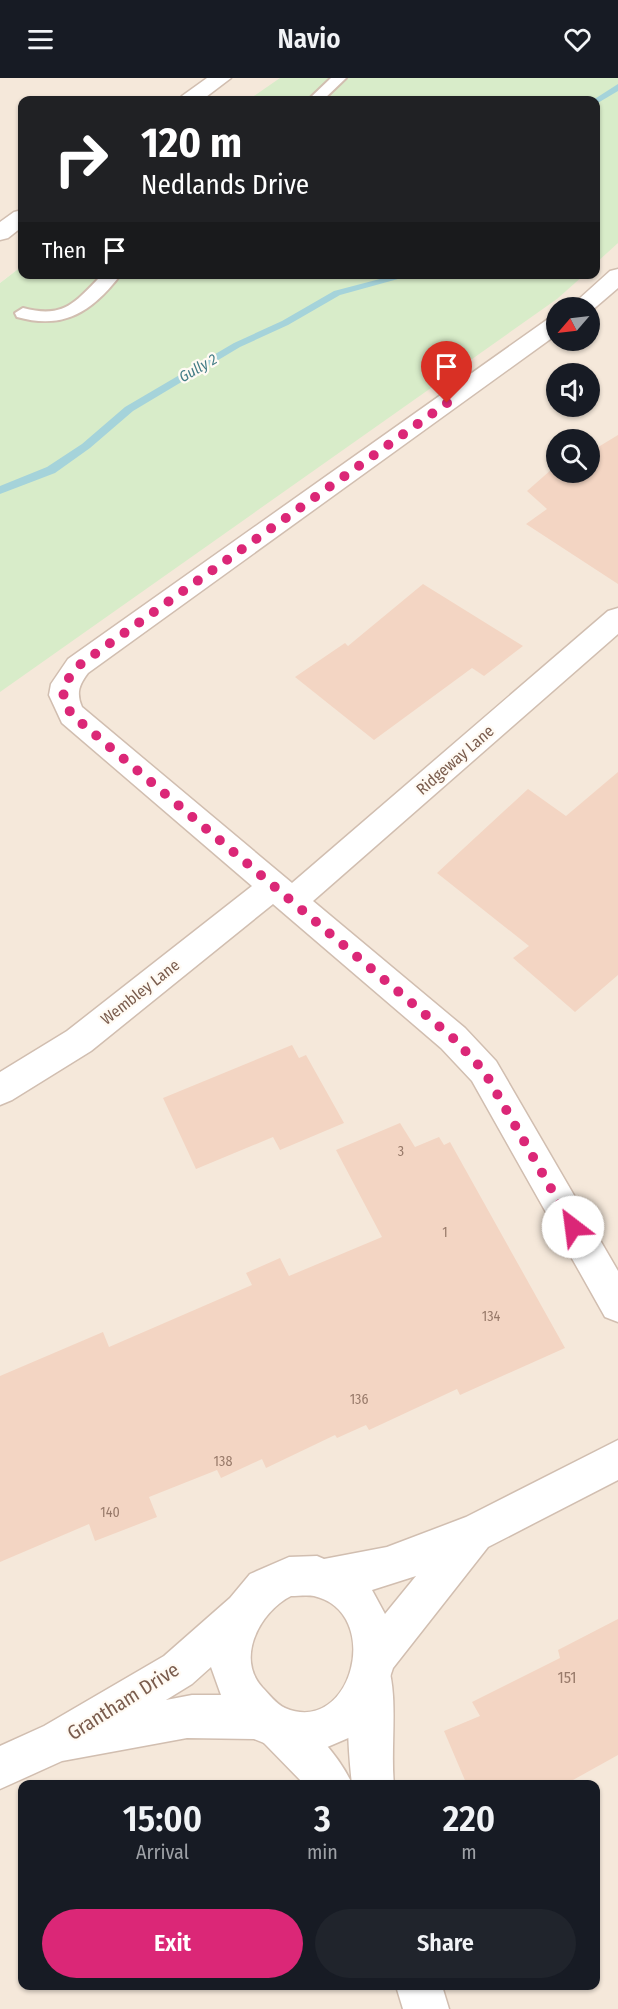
<!DOCTYPE html>
<html lang="en">
<head>
<meta charset="utf-8">
<style>
  :root { --surface:#171b24; --page:#20242c; --text:#f1f3f6; --muted:#9ea1a6; --accent:#db2777 }
  body { margin:0; font-family:"Fira Sans Condensed",sans-serif; background:var(--page); color:var(--text); height:100vh; display:flex; flex-direction:column; font-size:22px; white-space:nowrap }
  * { box-sizing:border-box; margin:0 }
  p { font-size:20px; color:var(--muted) }
  .icon { flex:none; width:33px; height:33px; fill:none; stroke:currentColor; stroke-width:2; stroke-linecap:round; stroke-linejoin:round }
  .map { position:relative; flex:1; overflow:hidden }
  .sheet { position:absolute; left:18px; top:1702px; width:582px; height:210px; display:flex; flex-direction:column; background:var(--surface); border-radius:12px; box-shadow:0 2px 4px #0004 }
  .sheet>* { flex:none }
  .banner { position:absolute; left:18px; top:18px; width:582px; height:183px; border-radius:12px; box-shadow:0 2px 4px #0004; background:#202124; color:#fff; overflow:hidden }
  .needle { width:39px; rotate:242deg }
  .fabs { position:absolute; left:546px; top:219px; display:grid; gap:12px }
  .fabs a { display:grid; place-items:center; width:54px; height:54px; border-radius:50%; background:var(--surface); box-shadow:0 2px 4px #0004; font-size:30px }
  .pin { position:absolute; display:grid; place-items:center; width:51px; height:51px; color:#fff; margin:-62px -26px; border-radius:50% 50% 50% 0; rotate:-45deg; box-shadow:0 0 6px #0007 }
  .pin .icon { rotate:45deg }
  .me { position:absolute; width:66px; margin:-33px; rotate:330deg; stroke-linejoin:round; filter:drop-shadow(0 0 4px #0008) }
  .turn { display:flex; align-items:center; gap:21px; height:126px; padding:0 24px; font-size:27px }
  .turn .icon { width:78px; height:78px; stroke-width:2.5 }
  .turn b { display:block; font-size:42px; line-height:51px }
  .then { display:flex; align-items:center; height:57px; padding:0 24px; background:#0003; gap:12px; font-size:22px }
  .eta { display:flex; justify-content:space-evenly; align-items:center; height:102px; text-align:center }
  .eta b { font-size:36px; font-weight:600; line-height:42px }
  .button { display:flex; gap:12px; margin-top:auto; padding:12px 24px }
  .button a { flex:1; height:69px; border-radius:36px; background:var(--accent); color:#fff; font-size:24px; font-weight:600; line-height:69px; text-align:center }
  .button a+a { background:var(--page); color:var(--text) }
  header { display:flex; justify-content:space-between; align-items:center; height:78px; padding:0 24px; background:var(--surface); font-size:27px; font-weight:600 }
  .map>svg:first-child { display:block }
</style>
</head>
<body>
<header><svg class="icon" aria-label="menu" viewBox="0 0 24 24"><path d="M4 6h16M4 12h16M4 18h16"/></svg>Navio<svg class="icon" aria-label="heart" viewBox="0 0 24 24"><path d="M12 20l-8-8c-3-5 5-10 8-4 3-6 11-1 8 4z"/></svg></header>
<div class="map">
<svg width="618" height="1931" viewBox="0 0 618 1931">
  <rect width="100%" height="100%" fill="#fdf6ec"/>
  <path fill="#f5e8da" fill-rule="evenodd" d="M 0,0 L 300,0 L 265,22 L 22,22 L 22,188 L 0,205 Z
    M 618,155 L 618,1931 L 0,1931 L 0,605 L 567,197 L 596,196 L 596,175 ZM 556,230 L 590,230 L 590,262 L 556,262 ZM 556,296 L 590,296 L 590,328 L 556,328 ZM 556,362 L 590,362 L 590,394 L 556,394 ZM 22,1707 L 596,1707 L 596,1908 L 22,1908 Z"/>
  <path fill="#d8ecc9" d="M 280,0 L 618,0 L 618,165 L 596,185 L 596,22 L 248,22 Z
    M 22,188 L 22,196 L 584,197 L 557,221 L 0,614 L 0,205 Z"/>
  <g fill="none" stroke-linecap="round" stroke-linejoin="round">
    <path fill="#a5d3da" fill-rule="evenodd" d="M 618,6 L 618,13 L 596,26 L 596,22 L 593,22 Z
      M 399,196 L 416,196 L 340,217 L 288,247 L 240,269 L 133,333 L 90,370 L 55,395 L 0,416 L 0,408 L 47,389 L 82,366 L 125,329 L 234,265 L 282,243 L 334,213 Z"/>
  </g>
  <path fill="#f3d5c3" d="M 618,357 L 618,506 L 526,446 L 547,431 L 527,413 L 552,391 L 556,394 L 590,394 L 590,374 Z
    M 423,506 L 523,568 L 484,598 L 472,590 L 374,662 L 295,599 L 345,565 L 348,568 Z
    M 618,694 L 618,897 L 575,934 L 513,880 L 529,868 L 437,795 L 528,711 L 566,738 Z
    M 292,967 L 299,980 L 306,977 L 344,1045 L 280,1072 L 273,1059 L 196,1091 L 163,1020 Z
    M 400,1045 L 415,1069 L 439,1059 L 444,1067 L 450,1064 L 565,1270 L 460,1317 L 457,1311 L 369,1352 L 366,1347 L 337,1360 L 335,1357 L 266,1390 L 262,1381 L 221,1400 L 217,1392 L 149,1419 L 157,1439 L 95,1463 L 89,1446 L 0,1484 L 0,1298 L 103,1254 L 109,1269 L 252,1207 L 246,1195 L 280,1180 L 289,1198 L 382,1159 L 336,1072 Z
    M 618,1541 L 618,1677 L 564,1707 L 467,1707 L 444,1653 L 480,1638 L 472,1624 L 560,1580 L 558,1572 Z"/>
  <g fill="none" stroke-linecap="round" stroke-linejoin="round">
    <defs>
      <path id="service" d="M 331,0 L 346,0 L 323,22 L 308,22 Z
        M 103,196 L 121,196 C 92,234 64,252 17,239 L 15,235 L 23,230 C 65,241 75,224 103,196 Z"/>
      <path id="minor" d="M 207,0 L 231,0 L 202,22 L 179,22 L 182,18 Z
        M 22,132 L 22,149 L 8,160 L 0,162 L 0,144 L 14,134 Z
        M 618,191 L 618,210 L 590,234 L 590,230 L 569,230 L 610,193 Z
        M 556,239 L 556,257 L 88,595 C 79,607 76,615 82,629 L 292,805 L 608,533 L 618,530 L 618,556 L 313,823 L 465,950 L 496,983 L 618,1193 L 618,1244 L 605,1239 L 472,1003 L 441,970 L 273,826 L 91,973 L 12,1022 L 0,1027 L 0,994 L 67,953 L 252,808 L 62,645 L 49,617 L 51,606 L 68,581 L 548,241 Z
        M 372,1579 L 387,1585 C 399,1617 390,1670 394,1707 L 305,1707 L 263,1664 L 257,1649 L 263,1634 L 278,1628 C 306,1640 340,1678 352,1706 C 348,1671 344,1617 357,1585 Z
        M 396,1908 L 442,1908 L 449,1931 L 403,1931 Z"/>
      <path id="tertiary" d="M 618,1362 L 618,1402 L 488,1469 L 393,1590 L 381,1626 L 369,1644 L 353,1658 L 318,1673 L 303,1675 L 282,1672 L 254,1661 L 187,1660 L 62,1683 L 0,1711 L 0,1668 L 44,1648 L 164,1578 L 230,1520 L 250,1496 L 289,1479 L 317,1478 L 324,1481 L 387,1469 L 466,1439 ZM 416,1498 L 385,1536 L 372,1512 ZM 291,1518 C 298,1518 307,1517 314,1518 C 384,1534 352,1659 285,1630 C 276,1626 269,1616 262,1609 C 235,1579 261,1533 291,1518 ZM 211,1589 L 221,1617 L 192,1617 L 166,1622 L 192,1606 Z"/>
    </defs>
    <use href="#service" stroke="#d1beb0" stroke-width="4"/>
    <use href="#minor" stroke="#d1beb0" stroke-width="3"/>
    <use href="#tertiary" stroke="#d1beb0" stroke-width="3"/>
    <use href="#service" fill="#fff" fill-rule="evenodd"/>
    <use href="#minor" fill="#fff" fill-rule="evenodd"/>
    <use href="#tertiary" fill="#fff" fill-rule="evenodd"/>
  </g>
  <g fill="none" stroke-linecap="round" stroke-linejoin="round">
    <path stroke="#db2777" stroke-width="10" stroke-dasharray="0 18" d="M 447,325 L 78,588 C 62,608 58,614 72,637 L 453,960 L 484,993 L 573,1149"/>
  </g>
  <g text-anchor="middle" dominant-baseline="central" stroke-width="4.5" stroke-linejoin="round" paint-order="stroke">
    <g font-size="14" fill="#987a6a">
      <text x="401" y="1073">3</text>
      <text x="445" y="1154">1</text>
      <text x="491" y="1238">134</text>
      <text x="359" y="1321">136</text>
      <text x="223" y="1383">138</text>
      <text x="110" y="1434">140</text>
    </g>
    <g font-size="15" font-style="italic" fill="#437c86" stroke="#fffaf3">
      <text transform="translate(198 290) rotate(-30)">Gully 2</text>
    </g>
    <g font-size="16" fill="#7a5c4d" stroke="#fffaf3">
      <text transform="translate(455 682) rotate(-41)">Ridgeway Lane</text>
      <text transform="translate(140 914) rotate(-38)">Wembley Lane</text>
    </g>
    <g font-size="16" fill="#987a6a">
      <text x="567" y="1599">151</text>
    </g>
    <g font-size="20" fill="#7a5c4d" stroke="#fffaf3">
      <text transform="translate(123 1623) rotate(-32)">Grantham Drive</text>
    </g>
  </g>
</svg>
<div class="fabs">
<a><svg class="needle" viewBox="-14 -14 28 28"><path d="M0-13l5 13h-10z" fill="#e53935"/><path d="M0 13l5-13h-10z" fill="#9ea1a6"/></svg></a>
<a><svg class="icon" aria-label="sound" viewBox="0 0 24 24"><path d="M4 9h4l5-4v14l-5-4H4zM17 9q2 3 0 6"/></svg></a>
<a><svg class="icon" aria-label="search" viewBox="0 0 24 24"><circle cx="10" cy="10" r="6"/><path d="M15 15l6 6"/></svg></a>
</div>
<div class="pin" style="left:447px;top:325px;background:#d93025"><svg class="icon" aria-label="arrive" viewBox="0 0 24 24"><path d="M6 21V4h12l-3 4 3 4H6"/></svg></div>
<svg class="me" style="left:573px;top:1149px" viewBox="-20 -20 40 40"><circle r="19" fill="#fff"/><path d="M0-13L10 11 0 6-10 11z" fill="#db2777"/></svg>
<div class="banner">
<div class="turn"><svg class="icon" aria-label="right" viewBox="0 0 24 24"><path d="M7 20v-9h11M14 6l5 5-5 5"/></svg><div><b>120 m</b>Nedlands Drive</div></div>
<div class="then">Then<svg class="icon" aria-label="arrive" viewBox="0 0 24 24"><path d="M6 21V4h12l-3 4 3 4H6"/></svg></div>
</div>
<section class="sheet">
<div class="eta">
<div><b>15:00</b><p>Arrival</p></div>
<div><b>3</b><p>min</p></div>
<div><b>220</b><p>m</p></div>
</div>
<div class="button"><a>Exit</a><a>Share</a></div>
</section>
</div>
</body>
</html>
